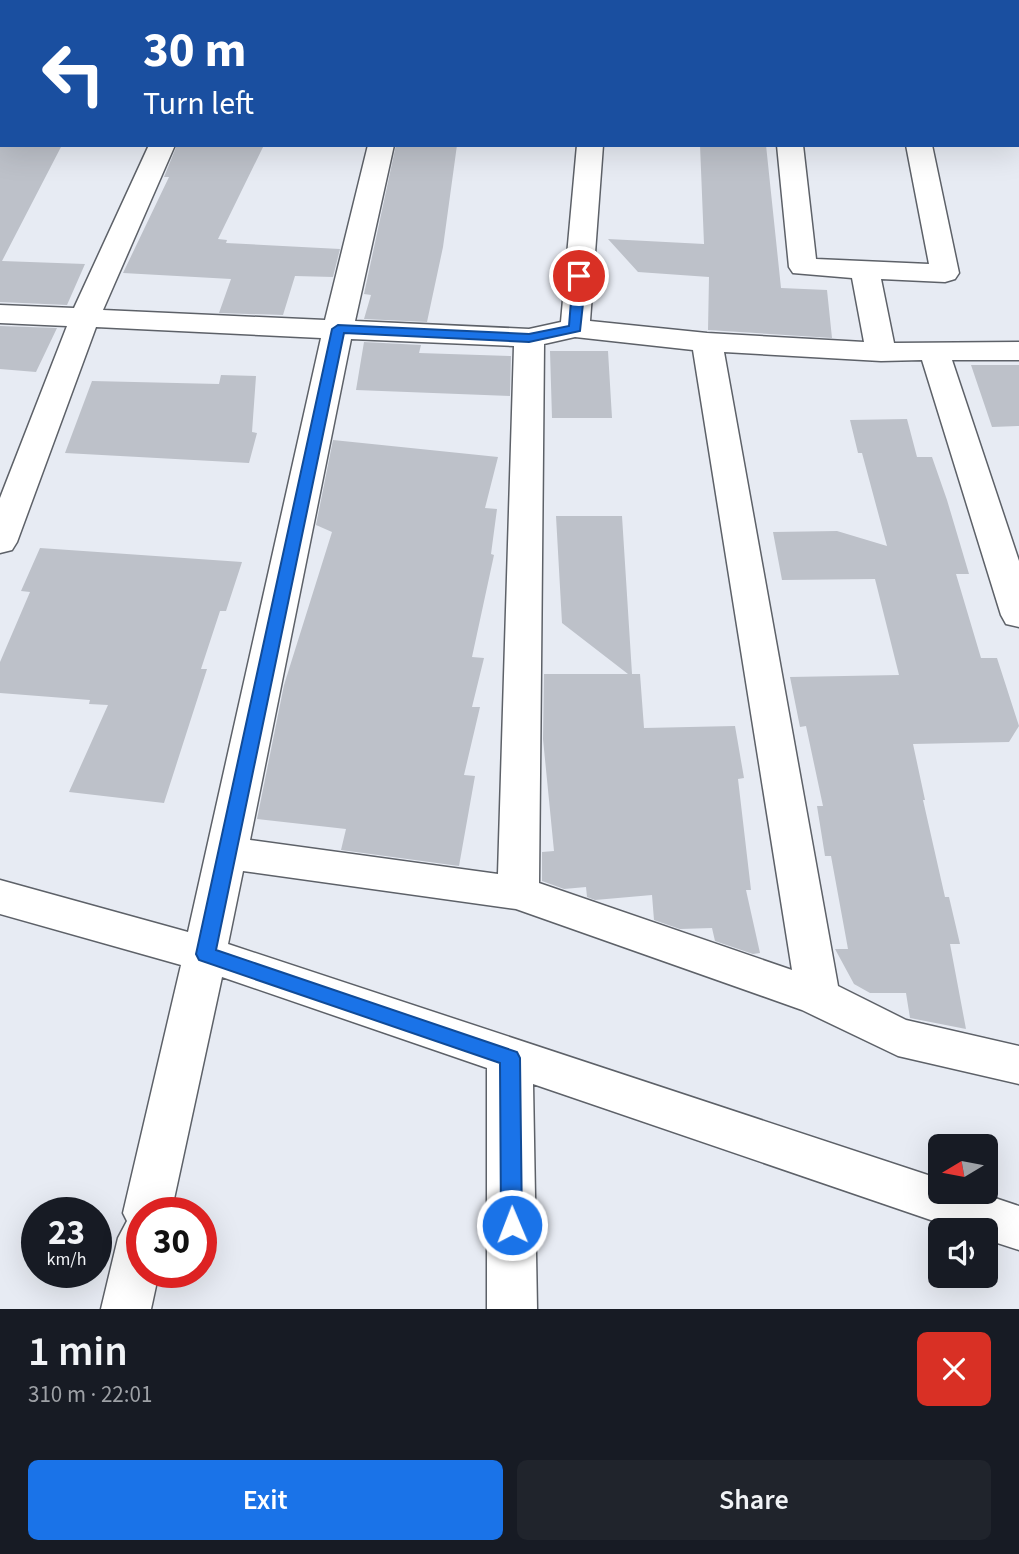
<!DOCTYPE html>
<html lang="en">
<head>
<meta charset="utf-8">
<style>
  :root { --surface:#171b24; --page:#20242c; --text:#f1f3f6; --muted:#9ea1a6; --accent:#1a73e8 }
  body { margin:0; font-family:"Source Sans 3",sans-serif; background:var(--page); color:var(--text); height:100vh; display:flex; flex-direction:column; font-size:26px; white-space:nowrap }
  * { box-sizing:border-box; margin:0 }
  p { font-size:23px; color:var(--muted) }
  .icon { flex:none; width:38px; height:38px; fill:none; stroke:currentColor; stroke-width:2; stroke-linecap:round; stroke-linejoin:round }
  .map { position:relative; height:1309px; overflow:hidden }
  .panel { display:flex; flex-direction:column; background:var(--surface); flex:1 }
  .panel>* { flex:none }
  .top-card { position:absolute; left:0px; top:0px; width:1020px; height:147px; box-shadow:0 7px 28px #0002; background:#1a4fa0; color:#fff; overflow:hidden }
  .needle { width:46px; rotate:260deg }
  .buttons { position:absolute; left:928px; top:1134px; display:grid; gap:14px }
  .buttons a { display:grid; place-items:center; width:70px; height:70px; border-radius:10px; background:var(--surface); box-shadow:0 7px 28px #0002; font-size:35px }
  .speed { position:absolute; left:21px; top:1197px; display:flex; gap:14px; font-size:35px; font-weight:700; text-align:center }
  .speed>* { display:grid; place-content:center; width:91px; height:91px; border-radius:50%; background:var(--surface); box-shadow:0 7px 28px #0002; line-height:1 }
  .speed small { font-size:18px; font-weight:400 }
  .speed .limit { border:10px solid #d22; background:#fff; color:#111 }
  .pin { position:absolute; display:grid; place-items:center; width:60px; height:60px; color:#fff; margin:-30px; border:4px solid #fff; border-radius:50%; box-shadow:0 2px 7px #0007 }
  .me { position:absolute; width:77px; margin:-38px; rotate:359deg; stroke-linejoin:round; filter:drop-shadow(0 0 5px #0008) }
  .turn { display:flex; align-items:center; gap:24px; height:147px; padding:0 28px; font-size:32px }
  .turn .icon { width:91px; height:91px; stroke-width:2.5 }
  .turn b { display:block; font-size:49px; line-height:60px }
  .round { display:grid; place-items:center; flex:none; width:74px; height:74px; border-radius:10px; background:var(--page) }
  .headline { display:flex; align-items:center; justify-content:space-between; height:119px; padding:0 28px }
  h1 { font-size:42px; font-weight:600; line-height:52px }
  .action { display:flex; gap:14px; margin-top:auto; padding:14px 28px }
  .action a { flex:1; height:80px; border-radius:10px; background:var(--accent); color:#fff; font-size:28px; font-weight:600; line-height:80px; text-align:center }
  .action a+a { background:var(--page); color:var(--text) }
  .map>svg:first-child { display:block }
</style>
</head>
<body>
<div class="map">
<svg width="1019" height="1309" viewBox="0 0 1019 1309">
  <rect width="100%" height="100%" fill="#e7ebf3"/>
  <path fill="#bdc1c9" d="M 0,145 L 62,145 L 2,261 L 85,264 L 67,305 L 0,302 Z
    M 177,145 L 264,145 L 218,239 L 227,240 L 226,243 L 340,249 L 333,277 L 295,276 L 283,315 L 219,313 L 231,279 L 123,273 L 169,177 L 164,177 Z
    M 396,145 L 457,145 L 443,247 L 427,322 L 364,319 L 371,295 L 364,294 Z
    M 700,145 L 766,145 L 781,288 L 827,290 L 832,338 L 708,330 L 709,277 L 638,272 L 608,239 L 704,244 Z
    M 0,326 L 57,328 L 36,372 L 0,369 Z
    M 364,342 L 421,345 L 419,353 L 511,356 L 510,396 L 356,390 Z
    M 550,351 L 608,351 L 612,418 L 552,418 Z
    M 971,365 L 1019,365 L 1019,426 L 992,427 Z
    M 221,375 L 256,376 L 252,432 L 257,433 L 249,463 L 65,453 L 92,381 L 219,384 Z
    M 907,419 L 917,457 L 932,457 L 947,500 L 969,574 L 956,574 L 981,658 L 997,658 L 1019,726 L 1009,742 L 913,744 L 925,800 L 923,800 L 945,897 L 949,897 L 960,944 L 950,944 L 966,1029 L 910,1018 L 906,993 L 870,993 L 854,984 L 835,949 L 848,949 L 831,856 L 825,856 L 817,806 L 823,806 L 806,726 L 800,727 L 790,677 L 899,675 L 875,579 L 782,580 L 773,532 L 837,531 L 887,546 L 862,453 L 858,453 L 850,420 Z
    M 333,440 L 498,457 L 485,508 L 497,509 L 491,554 L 494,555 L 472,657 L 484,658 L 472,707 L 480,707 L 464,775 L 475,776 L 459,866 L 341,850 L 346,829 L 257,819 L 284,685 L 332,532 L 316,525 Z
    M 556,516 L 622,516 L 632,674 L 640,674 L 644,728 L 735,726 L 744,778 L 738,779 L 751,890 L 746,890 L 760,953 L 753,954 L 715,941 L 712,928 L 680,929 L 654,920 L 652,895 L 595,900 L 587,897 L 586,887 L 564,889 L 542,881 L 542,852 L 554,851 L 543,739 L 544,674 L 628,674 L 562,623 Z
    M 40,548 L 242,562 L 226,611 L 220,611 L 201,669 L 207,669 L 164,803 L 69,792 L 108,705 L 89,704 L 90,700 L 0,693 L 0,662 L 30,592 L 21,591 Z"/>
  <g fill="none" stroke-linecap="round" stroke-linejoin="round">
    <defs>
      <path id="street" d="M 30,0 L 54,0 L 30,2 Z
        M 403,0 L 427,0 L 403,2 Z
        M 585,0 L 609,0 L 609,2 L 585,2 Z
        M 759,0 L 783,0 L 783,2 L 759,2 Z
        M 879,0 L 903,0 L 903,2 L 880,2 Z
        M 0,72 L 2,72 L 0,90 Z
        M 1018,81 L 1019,81 L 1019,95 L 1018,95 Z
        M 149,145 L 175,145 L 103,310 L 325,320 L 368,145 L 394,145 L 355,321 L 529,329 L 561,322 L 577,145 L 603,145 L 590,321 L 707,333 L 864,342 L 852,278 L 793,273 L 789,267 L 777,145 L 803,145 L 816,259 L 929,264 L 906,145 L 932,145 L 959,273 L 955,279 L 945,282 L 881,279 L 894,343 L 1019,342 L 1019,360 L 952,360 L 1019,561 L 1019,627 L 1006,624 L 1001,615 L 922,360 L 881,361 L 724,352 L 838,986 L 906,1020 L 1019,1046 L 1019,1084 L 898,1056 L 802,1010 L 516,909 L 243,871 L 228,944 L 940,1179 L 940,1192 L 977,1192 L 1019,1206 L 1019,1250 L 985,1239 L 985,1230 L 960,1230 L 533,1084 L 537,1309 L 487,1309 L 487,1068 L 222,977 L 171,1213 L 142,1213 L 142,1272 L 159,1272 L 151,1309 L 101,1309 L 118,1238 L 127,1221 L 123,1213 L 181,965 L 0,914 L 0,880 L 188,932 L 321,338 L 96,327 L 17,542 L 12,550 L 0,553 L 0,498 L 67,326 L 0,323 L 0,305 L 74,308 ZM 575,337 L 693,350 L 792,970 L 539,883 L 544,344 ZM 351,339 L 514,346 L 498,874 L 250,840 Z"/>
    </defs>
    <use href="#street" stroke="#5d6168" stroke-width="3"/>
    <use href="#street" fill="#fff" fill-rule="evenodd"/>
  </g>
  <path fill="#1a73e8" stroke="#114b97" stroke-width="2" d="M 579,272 L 586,276 L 580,331 L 529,342 L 344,333 L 216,950 L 517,1052 L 520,1058 L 522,1225 L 519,1232 L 512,1235 L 504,1232 L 501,1225 L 500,1063 L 199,960 L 196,954 L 332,329 L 338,325 L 529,334 L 569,326 L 573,276 Z"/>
</svg>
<div class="buttons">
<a><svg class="needle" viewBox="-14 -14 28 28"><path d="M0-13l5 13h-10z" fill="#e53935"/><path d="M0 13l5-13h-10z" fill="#9ea1a6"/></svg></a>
<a><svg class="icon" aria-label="sound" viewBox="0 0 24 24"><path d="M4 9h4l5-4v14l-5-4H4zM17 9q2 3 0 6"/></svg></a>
</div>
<div class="speed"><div>23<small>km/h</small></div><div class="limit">30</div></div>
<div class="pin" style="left:579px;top:276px;background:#d93025"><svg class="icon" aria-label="arrive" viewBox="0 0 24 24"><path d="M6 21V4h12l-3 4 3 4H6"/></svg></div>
<svg class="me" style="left:512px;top:1225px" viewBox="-20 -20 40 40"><circle r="17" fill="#1a73e8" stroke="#fff" stroke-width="3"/><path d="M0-11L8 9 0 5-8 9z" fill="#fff"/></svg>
<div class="top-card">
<div class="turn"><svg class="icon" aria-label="left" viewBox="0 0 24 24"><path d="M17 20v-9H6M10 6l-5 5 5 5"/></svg><div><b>30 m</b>Turn left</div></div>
</div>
</div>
<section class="panel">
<div class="headline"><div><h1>1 min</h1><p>310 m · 22:01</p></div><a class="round" style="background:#d93025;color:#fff"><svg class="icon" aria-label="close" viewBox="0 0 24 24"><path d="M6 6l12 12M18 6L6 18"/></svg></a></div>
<div class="action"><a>Exit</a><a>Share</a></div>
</section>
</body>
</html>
